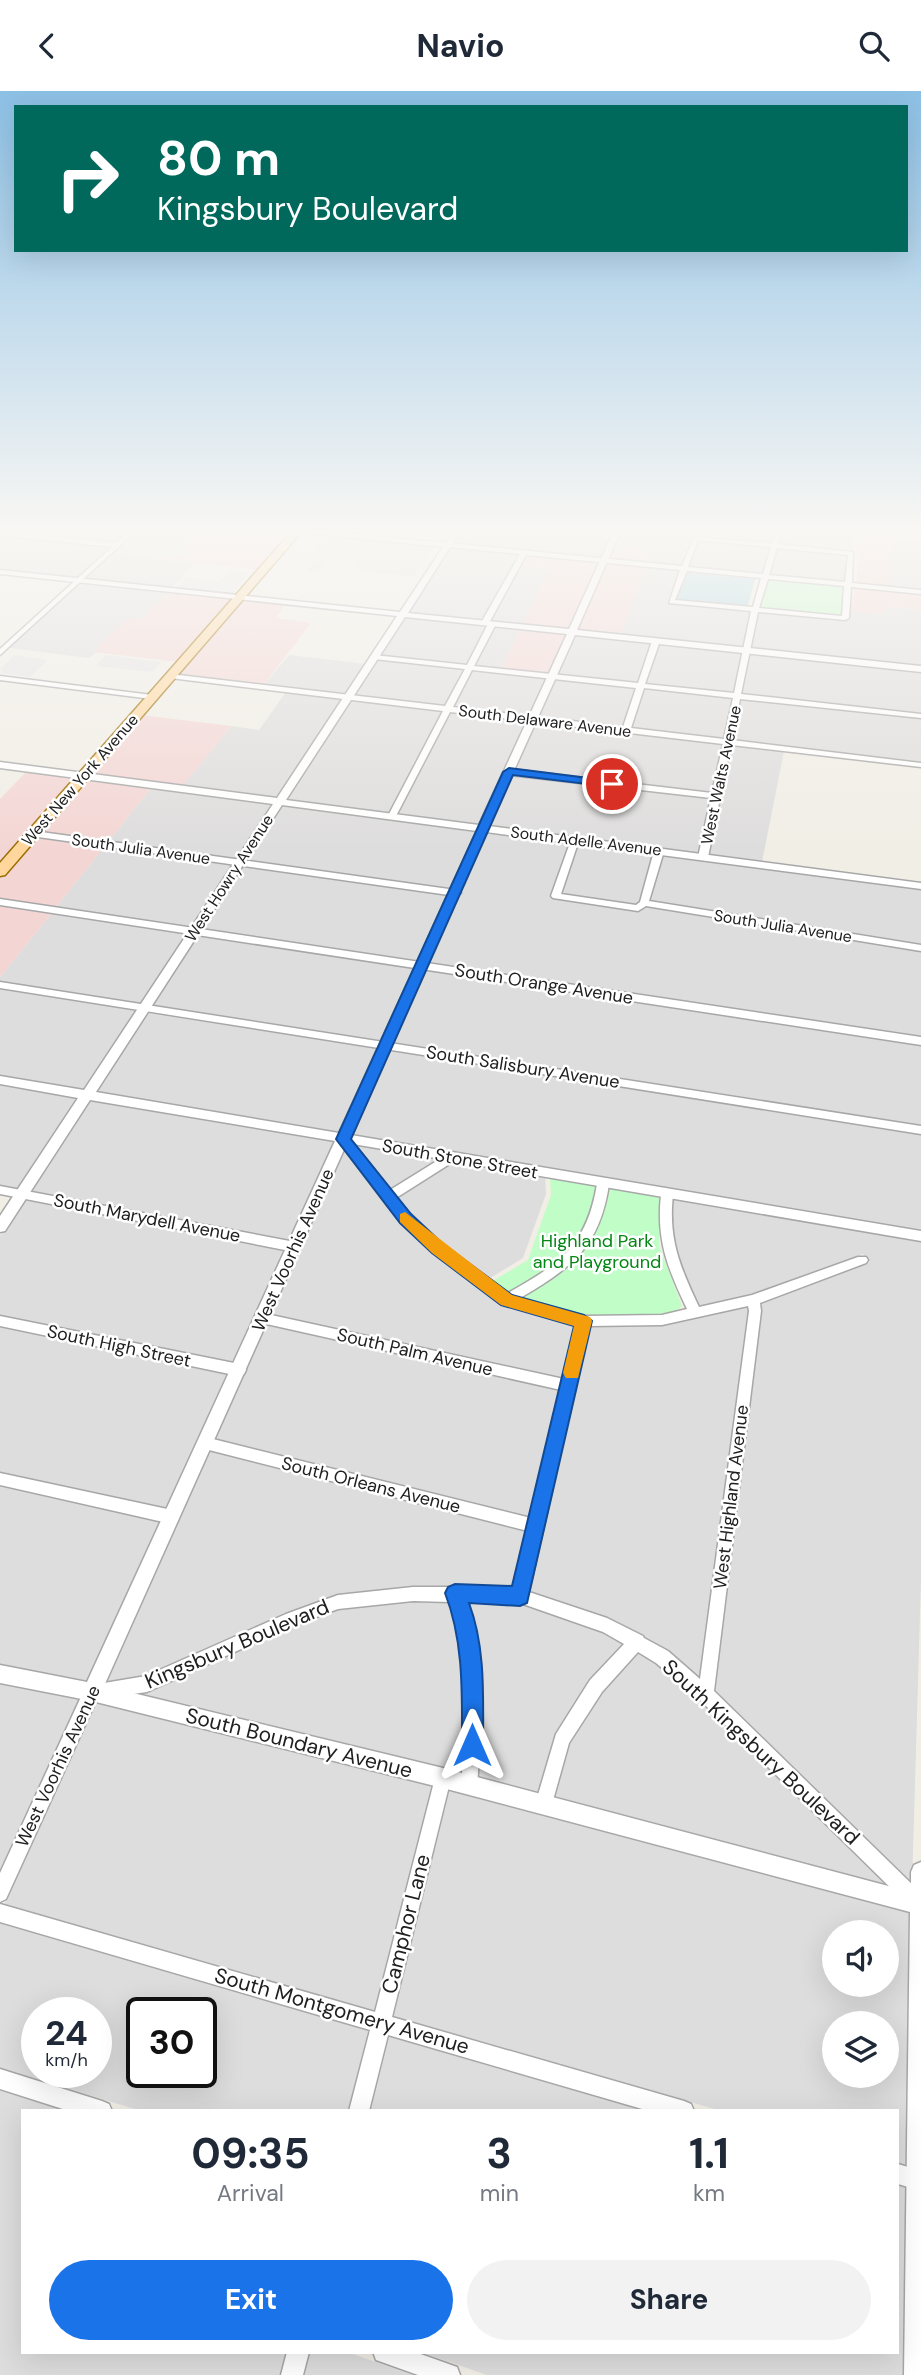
<!DOCTYPE html>
<html lang="en">
<head>
<meta charset="utf-8">
<style>
  :root { --surface:#fff; --page:#f2f2f3; --text:#1f2937; --muted:#747a83; --accent:#1a73e8 }
  body { margin:0; font-family:"DM Sans",sans-serif; background:var(--page); color:var(--text); height:100vh; display:flex; flex-direction:column; font-size:26px; white-space:nowrap }
  * { box-sizing:border-box; margin:0 }
  p { font-size:23px; color:var(--muted) }
  .icon { flex:none; width:38px; height:38px; fill:none; stroke:currentColor; stroke-width:2; stroke-linecap:round; stroke-linejoin:round }
  .map { position:relative; flex:1; overflow:hidden }
  .side { position:absolute; left:21px; top:2018px; width:878px; height:245px; display:flex; flex-direction:column; background:var(--surface); border-radius:0px; box-shadow:0 7px 28px #0002 }
  .side>* { flex:none }
  .banner { position:absolute; left:14px; top:14px; width:894px; height:147px; border-radius:0px; box-shadow:0 7px 28px #0002; background:#00695c; color:#fff; overflow:hidden }
  .controls { position:absolute; left:822px; top:1829px; display:grid; gap:14px }
  .controls a { display:grid; place-items:center; width:77px; height:77px; border-radius:50%; background:var(--surface); box-shadow:0 7px 28px #0002; font-size:35px }
  .speed { position:absolute; left:21px; top:1906px; display:flex; gap:14px; font-size:35px; font-weight:700; text-align:center }
  .speed>* { display:grid; place-content:center; width:91px; height:91px; border-radius:50%; background:var(--surface); box-shadow:0 7px 28px #0002; line-height:1 }
  .speed small { font-size:18px; font-weight:400 }
  .speed .limit { border:4px solid #111; border-radius:10px; background:#fff; color:#111 }
  .pin { position:absolute; display:grid; place-items:center; width:60px; height:60px; color:#fff; margin:-30px; border:4px solid #fff; border-radius:50%; box-shadow:0 2px 7px #0007 }
  .me { position:absolute; width:77px; margin:-38px; rotate:0deg; stroke-linejoin:round; filter:drop-shadow(0 0 5px #0008) }
  .turn { display:flex; align-items:center; gap:24px; height:147px; padding:0 28px; font-size:32px }
  .turn .icon { width:91px; height:91px; stroke-width:2.5 }
  .turn b { display:block; font-size:49px; line-height:60px }
  .eta { display:flex; justify-content:space-evenly; align-items:center; height:119px; text-align:center }
  .eta b { font-size:42px; font-weight:700; line-height:49px }
  .cta { display:flex; gap:14px; margin-top:auto; padding:14px 28px }
  .cta a { flex:1; height:80px; border-radius:42px; background:var(--accent); color:#fff; font-size:28px; font-weight:700; line-height:80px; text-align:center }
  .cta a+a { background:var(--page); color:var(--text) }
  header { display:flex; justify-content:space-between; align-items:center; height:91px; padding:0 28px; background:var(--surface); font-size:32px; font-weight:700 }
  .map>svg:first-child { display:block }
</style>
</head>
<body>
<header><svg class="icon" aria-label="back" viewBox="0 0 24 24"><path d="M15 5l-7 7 7 7"/></svg>Navio<svg class="icon" aria-label="search" viewBox="0 0 24 24"><circle cx="10" cy="10" r="6"/><path d="M15 15l6 6"/></svg></header>
<div class="map">
<svg width="921" height="2284" viewBox="0 0 921 2284">
  <rect width="100%" height="100%" fill="#f1eee6"/>
  <path fill="#dedddd" fill-rule="evenodd" d="M 31,439 L 126,439 L 111,452 L 25,443 Z
    M 461,439 L 615,439 L 602,466 L 452,453 Z
    M 621,439 L 775,439 L 772,451 L 699,444 L 690,449 L 680,476 L 647,472 L 652,457 L 613,455 Z
    M 782,440 L 853,444 L 853,459 L 778,451 Z
    M 0,443 L 108,455 L 102,461 L 105,462 L 77,488 L 0,479 Z
    M 698,448 L 771,454 L 763,483 L 689,475 Z
    M 892,448 L 921,451 L 921,498 L 890,495 Z
    M 778,454 L 849,464 L 846,491 L 769,484 Z
    M 450,455 L 520,462 L 482,531 L 406,523 Z
    M 111,462 L 195,472 L 171,498 L 83,489 Z
    M 520,474 L 549,478 L 522,535 L 489,531 Z
    M 646,475 L 679,478 L 667,511 L 752,521 L 744,558 L 620,545 Z
    M 80,491 L 169,501 L 141,528 L 89,567 L 9,557 Z
    M 884,515 L 921,519 L 921,577 L 751,559 L 758,521 L 837,530 L 848,528 L 850,520 L 884,523 Z
    M 405,526 L 488,534 L 468,574 L 378,565 Z
    M 495,535 L 521,538 L 501,577 L 475,575 Z
    M 573,543 L 652,551 L 639,591 L 556,583 Z
    M 659,552 L 744,561 L 735,602 L 646,592 Z
    M 751,562 L 921,579 L 921,623 L 742,602 Z
    M 289,564 L 366,573 L 345,605 L 263,595 Z
    M 377,568 L 466,577 L 445,617 L 352,606 Z
    M 473,578 L 547,585 L 529,626 L 453,617 Z
    M 554,585 L 638,594 L 623,637 L 536,627 Z
    M 645,595 L 734,605 L 724,649 L 631,638 Z
    M 286,601 L 343,608 L 276,709 L 182,696 L 231,635 L 259,639 Z
    M 742,606 L 921,627 L 921,672 L 732,650 Z
    M 350,609 L 444,620 L 389,723 L 284,710 Z
    M 451,621 L 527,629 L 482,735 L 398,724 Z
    M 535,630 L 724,652 L 712,703 L 514,679 Z
    M 731,653 L 921,676 L 784,660 L 762,771 L 921,793 L 708,764 Z
    M 512,683 L 712,707 L 699,763 L 490,736 Z
    M 152,696 L 274,712 L 236,769 L 108,751 Z
    M 282,713 L 480,739 L 452,799 L 245,770 Z
    M 488,740 L 570,751 L 554,807 L 561,809 L 639,821 L 647,815 L 921,860 L 921,947 L 428,873 Z
    M 579,752 L 654,761 L 640,811 L 635,815 L 561,804 Z
    M 105,755 L 234,773 L 192,837 L 55,817 Z
    M 663,763 L 921,797 L 921,855 L 649,811 Z
    M 242,774 L 450,803 L 419,871 L 200,839 Z
    M 52,822 L 188,842 L 140,915 L 0,891 L 0,886 Z
    M 197,843 L 416,877 L 382,951 L 150,916 Z
    M 426,878 L 921,953 L 921,1036 L 392,953 Z
    M 0,897 L 137,920 L 84,999 L 0,985 Z
    M 146,922 L 380,957 L 340,1044 L 94,1001 Z
    M 389,959 L 921,1042 L 921,1141 L 350,1046 Z
    M 0,992 L 80,1006 L 19,1098 L 0,1095 Z
    M 90,1007 L 337,1051 L 291,1151 L 30,1100 Z
    M 354,1054 L 441,1068 L 391,1100 Z
    M 345,1058 L 401,1129 L 433,1160 L 506,1215 L 577,1233 L 564,1289 L 270,1224 Z
    M 454,1070 L 545,1086 L 546,1103 L 523,1167 L 487,1189 L 442,1155 L 411,1126 L 396,1107 Z
    M 25,1107 L 287,1158 L 235,1273 L 0,1225 L 0,1145 Z
    M 672,1108 L 921,1149 L 921,1489 L 912,1795 L 714,1602 L 761,1221 L 759,1211 L 870,1171 L 863,1163 L 750,1204 L 699,1216 L 675,1166 L 669,1125 Z
    M 748,1215 L 749,1219 L 700,1589 L 636,1541 L 558,1509 L 528,1501 L 589,1235 L 663,1234 Z
    M 266,1232 L 561,1298 L 531,1428 L 214,1348 Z
    M 0,1235 L 230,1282 L 168,1419 L 0,1382 Z
    M 209,1358 L 528,1439 L 514,1499 L 459,1495 L 337,1504 L 288,1522 L 145,1586 L 104,1593 Z
    M 0,1394 L 163,1430 L 88,1593 L 0,1575 Z
    M 414,1509 L 450,1509 L 458,1531 L 465,1588 L 462,1685 L 127,1603 L 340,1517 Z
    M 465,1509 L 519,1511 L 604,1540 L 626,1551 L 555,1645 L 538,1704 L 477,1689 L 480,1588 L 473,1529 Z
    M 640,1559 L 702,1609 L 894,1799 L 554,1709 L 570,1653 L 603,1599 Z
    M 0,1590 L 82,1606 L 0,1783 Z
    M 96,1610 L 433,1693 L 375,1920 L 4,1814 Z
    M 449,1697 L 911,1820 L 907,2076 L 898,2073 L 898,2020 L 718,2019 L 392,1925 ZM 835,1841 L 887,1841 L 887,1894 L 835,1894 ZM 835,1932 L 887,1932 L 887,1984 L 835,1984 Z
    M 0,1831 L 370,1938 L 349,2019 L 138,2019 L 0,1977 ZM 37,1922 L 96,1922 L 96,1981 L 37,1981 ZM 142,1922 L 201,1922 L 201,1981 L 142,1981 Z
    M 387,1943 L 650,2020 L 369,2020 Z
    M 0,1999 L 67,2019 L 23,2020 L 23,2261 L 287,2261 L 281,2284 L 0,2284 Z
    M 898,2094 L 907,2097 L 906,2284 L 487,2284 L 421,2261 L 898,2261 Z
    M 309,2261 L 347,2261 L 413,2284 L 303,2284 Z"/>
  <path fill="#f3d6d4" d="M 137,439 L 294,439 L 259,479 L 111,462 Z
    M 381,439 L 455,439 L 446,452 L 375,446 Z
    M 782,439 L 921,439 L 921,451 L 892,448 L 890,494 L 921,500 L 856,493 L 860,460 L 853,459 L 853,444 Z
    M 613,455 L 652,457 L 647,472 L 607,468 Z
    M 526,463 L 600,470 L 567,540 L 522,535 L 549,478 L 520,474 Z
    M 606,471 L 646,475 L 620,545 L 574,540 Z
    M 855,496 L 921,502 L 921,519 L 885,515 L 884,523 L 850,520 Z
    M 169,501 L 233,508 L 178,571 L 93,561 L 128,527 L 141,528 Z
    M 239,509 L 286,513 L 276,527 L 311,532 L 263,595 L 174,584 Z
    M 521,538 L 566,542 L 548,582 L 501,577 Z
    M 141,624 L 231,635 L 182,696 L 89,684 Z
    M 27,680 L 78,687 L 0,776 L 0,708 Z
    M 85,688 L 152,696 L 108,751 L 39,741 Z
    M 36,745 L 105,755 L 55,817 L 0,809 L 0,787 Z
    M 0,814 L 52,822 L 0,886 Z"/>
  <path fill="#c0fdc7" d="M 768,487 L 845,495 L 842,526 L 759,519 Z
    M 550,1086 L 659,1106 L 659,1155 L 682,1215 C 650,1246 525,1215 491,1191 L 528,1169 L 551,1104 Z"/>
  <path fill="#e4e4e4" d="M 141,439 L 203,439 L 175,467 L 117,461 Z
    M 334,447 L 434,456 L 414,486 L 370,481 L 356,475 L 354,469 L 332,466 L 320,481 L 305,480 L 322,464 L 315,458 L 322,448 Z
    M 229,480 L 249,482 L 231,504 L 175,498 L 185,487 L 220,490 Z
    M 14,564 L 48,569 L 30,586 L 1,582 L 3,580 L 0,578 Z
    M 106,564 L 161,571 L 152,581 L 96,575 Z"/>
  <path fill="#a3d2e1" d="M 686,482 L 755,488 L 747,518 L 676,511 Z"/>
  <g fill="none" stroke-linecap="round" stroke-linejoin="round">
    <defs>
      <path id="minor" d="M 131,439 L 137,439 L 0,564 L 0,558 L 112,456 L 0,444 L 0,440 L 116,452 Z
        M 374,439 L 380,439 L 373,447 L 369,447 Z
        M 776,439 L 782,439 L 778,453 L 853,461 L 852,492 L 921,499 L 921,503 L 851,496 L 849,527 L 845,529 L 758,521 L 741,603 L 921,623 L 921,627 L 740,608 L 732,649 L 921,672 L 921,676 L 731,654 L 708,766 L 703,769 L 698,766 L 711,707 L 509,684 L 505,681 L 509,678 L 712,702 L 723,653 L 450,621 L 396,725 L 392,728 L 388,725 L 443,620 L 170,587 L 166,585 L 170,583 L 445,615 L 465,578 L 374,568 L 370,566 L 374,564 L 467,574 L 488,533 L 492,531 L 496,533 L 474,575 L 638,592 L 652,550 L 656,548 L 660,550 L 645,593 L 734,602 L 751,520 L 669,512 L 680,479 L 526,464 L 489,532 L 485,534 L 481,532 L 520,463 L 448,456 L 445,454 L 448,452 L 682,475 L 694,446 L 772,452 ZM 698,449 L 771,456 L 763,483 L 688,476 ZM 777,457 L 848,464 L 845,491 L 769,484 ZM 687,480 L 761,487 L 753,516 L 675,509 ZM 768,488 L 844,495 L 842,525 L 759,517 ZM 472,579 L 636,597 L 623,636 L 453,616 ZM 644,597 L 733,607 L 724,648 L 631,637 Z
        M 0,585 L 152,604 L 156,606 L 152,608 L 0,589 Z
        M 34,740 L 456,799 L 461,802 L 456,805 L 31,745 L 30,743 Z
        M 575,746 L 579,749 L 561,803 L 636,814 L 640,811 L 654,760 L 659,757 L 664,760 L 649,810 L 921,854 L 921,860 L 646,815 L 638,820 L 553,807 L 551,805 L 571,749 Z
        M 0,808 L 921,946 L 921,954 L 0,814 Z
        M 0,891 L 921,1035 L 921,1043 L 0,897 Z
        M 343,1044 L 347,1045 L 390,1099 L 448,1063 L 456,1063 L 458,1066 L 456,1069 L 396,1107 C 427,1146 468,1173 508,1202 C 559,1173 587,1155 597,1093 L 599,1090 L 607,1090 L 609,1093 C 600,1155 572,1177 520,1207 L 584,1225 L 662,1224 L 687,1218 C 668,1178 656,1150 661,1104 L 667,1100 L 673,1104 C 668,1148 680,1176 699,1216 L 752,1204 L 858,1166 L 866,1166 L 868,1169 L 866,1172 L 760,1212 L 761,1220 L 714,1600 L 921,1802 L 921,1818 L 917,1820 L 911,1817 L 700,1609 L 656,1572 L 638,1561 L 602,1601 L 569,1652 L 550,1720 L 544,1723 L 538,1720 L 535,1714 L 556,1643 L 590,1589 L 624,1553 L 603,1541 L 520,1512 L 466,1511 C 485,1571 482,1633 477,1695 L 475,1701 L 469,1703 L 463,1701 L 461,1695 C 466,1633 469,1571 450,1511 L 413,1510 L 338,1518 L 294,1534 L 147,1601 L 97,1608 L 6,1808 L 0,1811 L 0,1782 L 86,1595 L 146,1585 L 286,1523 L 338,1504 L 413,1496 L 451,1496 L 455,1495 L 460,1497 L 514,1498 L 528,1440 L 205,1358 L 200,1356 L 198,1352 L 200,1348 L 205,1346 L 531,1427 L 561,1299 L 262,1232 L 257,1231 L 256,1227 L 257,1223 L 262,1222 L 564,1288 L 577,1233 L 502,1213 L 433,1160 L 402,1131 L 339,1051 L 337,1048 L 339,1045 ZM 748,1215 L 749,1220 L 700,1588 L 668,1560 L 644,1547 L 643,1545 L 607,1527 L 529,1501 L 589,1235 L 662,1234 Z
        M 0,1095 L 295,1151 L 299,1153 L 301,1156 L 299,1159 L 295,1161 L 0,1103 Z
        M 0,1225 L 239,1273 L 244,1275 L 246,1279 L 244,1283 L 239,1285 L 0,1235 Z
        M 0,1382 L 172,1419 L 177,1421 L 179,1426 L 177,1431 L 172,1433 L 0,1394 Z
        M 443,1679 L 449,1681 L 451,1687 L 392,1926 L 684,2010 L 691,2013 L 694,2020 L 649,2020 L 388,1944 L 369,2020 L 349,2020 L 370,1939 L 0,1831 L 0,1813 L 375,1921 L 435,1687 L 437,1681 Z
        M 0,1978 L 102,2010 L 109,2013 L 112,2020 L 69,2020 L 0,1998 Z
        M 898,2073 L 921,2080 L 921,2100 L 898,2093 Z
        M 287,2261 L 309,2261 L 303,2284 L 281,2284 Z
        M 373,2261 L 415,2261 L 457,2276 L 460,2284 L 418,2284 L 376,2269 Z"/>
      <path id="tertiary" d="M 293,439 L 313,439 L 446,452 L 455,439 L 461,439 L 408,522 L 569,538 L 614,439 L 621,439 L 577,539 L 921,575 L 921,581 L 575,544 L 489,735 L 921,792 L 921,798 L 486,741 L 351,1044 L 921,1140 L 921,1150 L 347,1052 L 104,1595 L 443,1677 L 911,1801 L 911,1781 L 914,1774 L 921,1771 L 921,2284 L 904,2284 L 910,1821 L 443,1697 L 92,1610 L 0,1592 L 0,1574 L 87,1591 L 335,1050 L 90,1009 L 5,1140 L 0,1141 L 0,1125 L 78,1007 L 0,993 L 0,985 L 84,999 L 273,713 L 0,677 L 0,671 L 277,707 L 397,525 L 0,483 L 0,479 L 400,521 L 443,456 L 296,441 ZM 405,526 L 567,543 L 479,734 L 286,709 ZM 282,714 L 477,740 L 339,1042 L 96,1001 Z"/>
      <path id="primary" d="M 293,439 L 303,439 L 5,784 L 0,785 L 0,772 Z"/>
    </defs>
    <use href="#minor" stroke="#a7a7a7" stroke-width="3"/>
    <use href="#tertiary" stroke="#a7a7a7" stroke-width="3"/>
    <use href="#primary" stroke="#9c6d00" stroke-width="3"/>
    <use href="#minor" fill="#fff" fill-rule="evenodd"/>
    <use href="#tertiary" fill="#fff" fill-rule="evenodd"/>
    <use href="#primary" fill="#ffd79d" fill-rule="evenodd"/>
  </g>
  <path fill="#ada59e" d="M 206,439 L 222,439 L 220,441 L 206,440 Z"/>
  <linearGradient id="sky" x2="0" y2="1"><stop stop-color="#8cc0e5"/><stop offset="0.58" stop-color="#f9f7f4"/><stop offset="1" stop-color="#f9f7f4" stop-opacity="0"/></linearGradient>
  <rect width="921" height="758" fill="url(#sky)"/>
  <path fill="#1a73e8" stroke="#114b97" stroke-width="2" d="M 509,677 L 612,690 L 618,693 L 612,696 L 513,684 L 351,1048 L 411,1123 L 443,1153 L 512,1204 L 584,1224 L 592,1230 L 527,1512 L 520,1515 L 469,1512 C 486,1557 483,1608 483,1654 L 480,1662 L 472,1665 L 465,1662 L 462,1654 C 462,1603 464,1551 445,1502 L 448,1496 L 455,1493 L 512,1495 L 574,1235 L 501,1214 L 432,1162 L 400,1132 L 336,1048 L 503,681 Z"/>
  <path fill="#f59e0b" d="M 405,1121 L 512,1204 L 590,1226 L 592,1230 L 578,1287 L 566,1287 L 563,1282 L 574,1235 L 501,1214 L 432,1162 L 400,1131 L 400,1123 Z"/>
  <g text-anchor="middle" dominant-baseline="central" stroke-width="5" stroke-linejoin="round" paint-order="stroke">
    <g font-size="16" fill="#202020" stroke="#fff">
      <text transform="translate(545 630) rotate(7)">South Delaware Avenue</text>
      <text transform="translate(721 684) rotate(-78)">West Walts Avenue</text>
      <text transform="translate(80 689) rotate(-49)">West New York Avenue</text>
      <text transform="translate(586 750) rotate(7)">South Adelle Avenue</text>
      <text transform="translate(141 758) rotate(8)">South Julia Avenue</text>
      <text transform="translate(229 787) rotate(-57)">West Howry Avenue</text>
      <text transform="translate(783 835) rotate(9)">South Julia Avenue</text>
    </g>
    <g font-size="18" fill="#202020" stroke="#fff">
      <text transform="translate(544 893) rotate(9)">South Orange Avenue</text>
      <text transform="translate(523 976) rotate(9)">South Salisbury Avenue</text>
      <text transform="translate(460 1068) rotate(10)">South Stone Street</text>
      <text transform="translate(147 1127) rotate(11)">South Marydell Avenue</text>
      <text transform="translate(293 1159) rotate(-66)">West Voorhis Avenue</text>
      <text transform="translate(119 1255) rotate(12)">South High Street</text>
      <text transform="translate(415 1261) rotate(13)">South Palm Avenue</text>
      <text transform="translate(371 1394) rotate(14)">South Orleans Avenue</text>
      <text transform="translate(731 1406) rotate(-83)">West Highland Avenue</text>
      <text transform="translate(58 1675) rotate(-65)">West Voorhis Avenue</text>
    </g>
    <g font-size="18" fill="#048713" stroke="#fff">
      <text x="597" y="1150">Highland Park<tspan x="597" dy="21">and Playground</tspan></text>
    </g>
    <g font-size="21" fill="#202020" stroke="#fff">
      <text transform="translate(237 1553) rotate(-23)">Kingsbury Boulevard</text>
      <text transform="translate(299 1652) rotate(14)">South Boundary Avenue</text>
      <text transform="translate(761 1661) rotate(43)">South Kingsbury Boulevard</text>
      <text transform="translate(406 1833) rotate(-76)">Camphor Lane</text>
      <text transform="translate(342 1920) rotate(16)">South Montgomery Avenue</text>
    </g>
  </g>
</svg>
<div class="controls">
<a><svg class="icon" aria-label="sound" viewBox="0 0 24 24"><path d="M4 9h4l5-4v14l-5-4H4zM17 9q2 3 0 6"/></svg></a>
<a><svg class="icon" aria-label="layers" viewBox="0 0 24 24"><path d="M12 4l9 5-9 5-9-5zM3 14l9 5 9-5"/></svg></a>
</div>
<div class="speed"><div>24<small>km/h</small></div><div class="limit">30</div></div>
<div class="pin" style="left:612px;top:693px;background:#d93025"><svg class="icon" aria-label="arrive" viewBox="0 0 24 24"><path d="M6 21V4h12l-3 4 3 4H6"/></svg></div>
<svg class="me" style="left:472px;top:1654px" viewBox="-20 -20 40 40"><path d="M0-17L14 15 0 8-14 15z" fill="#1a73e8" stroke="#fff" stroke-width="4"/></svg>
<div class="banner">
<div class="turn"><svg class="icon" aria-label="right" viewBox="0 0 24 24"><path d="M7 20v-9h11M14 6l5 5-5 5"/></svg><div><b>80 m</b>Kingsbury Boulevard</div></div>
</div>
<section class="side">
<div class="eta">
<div><b>09:35</b><p>Arrival</p></div>
<div><b>3</b><p>min</p></div>
<div><b>1.1</b><p>km</p></div>
</div>
<div class="cta"><a>Exit</a><a>Share</a></div>
</section>
</div>
</body>
</html>
